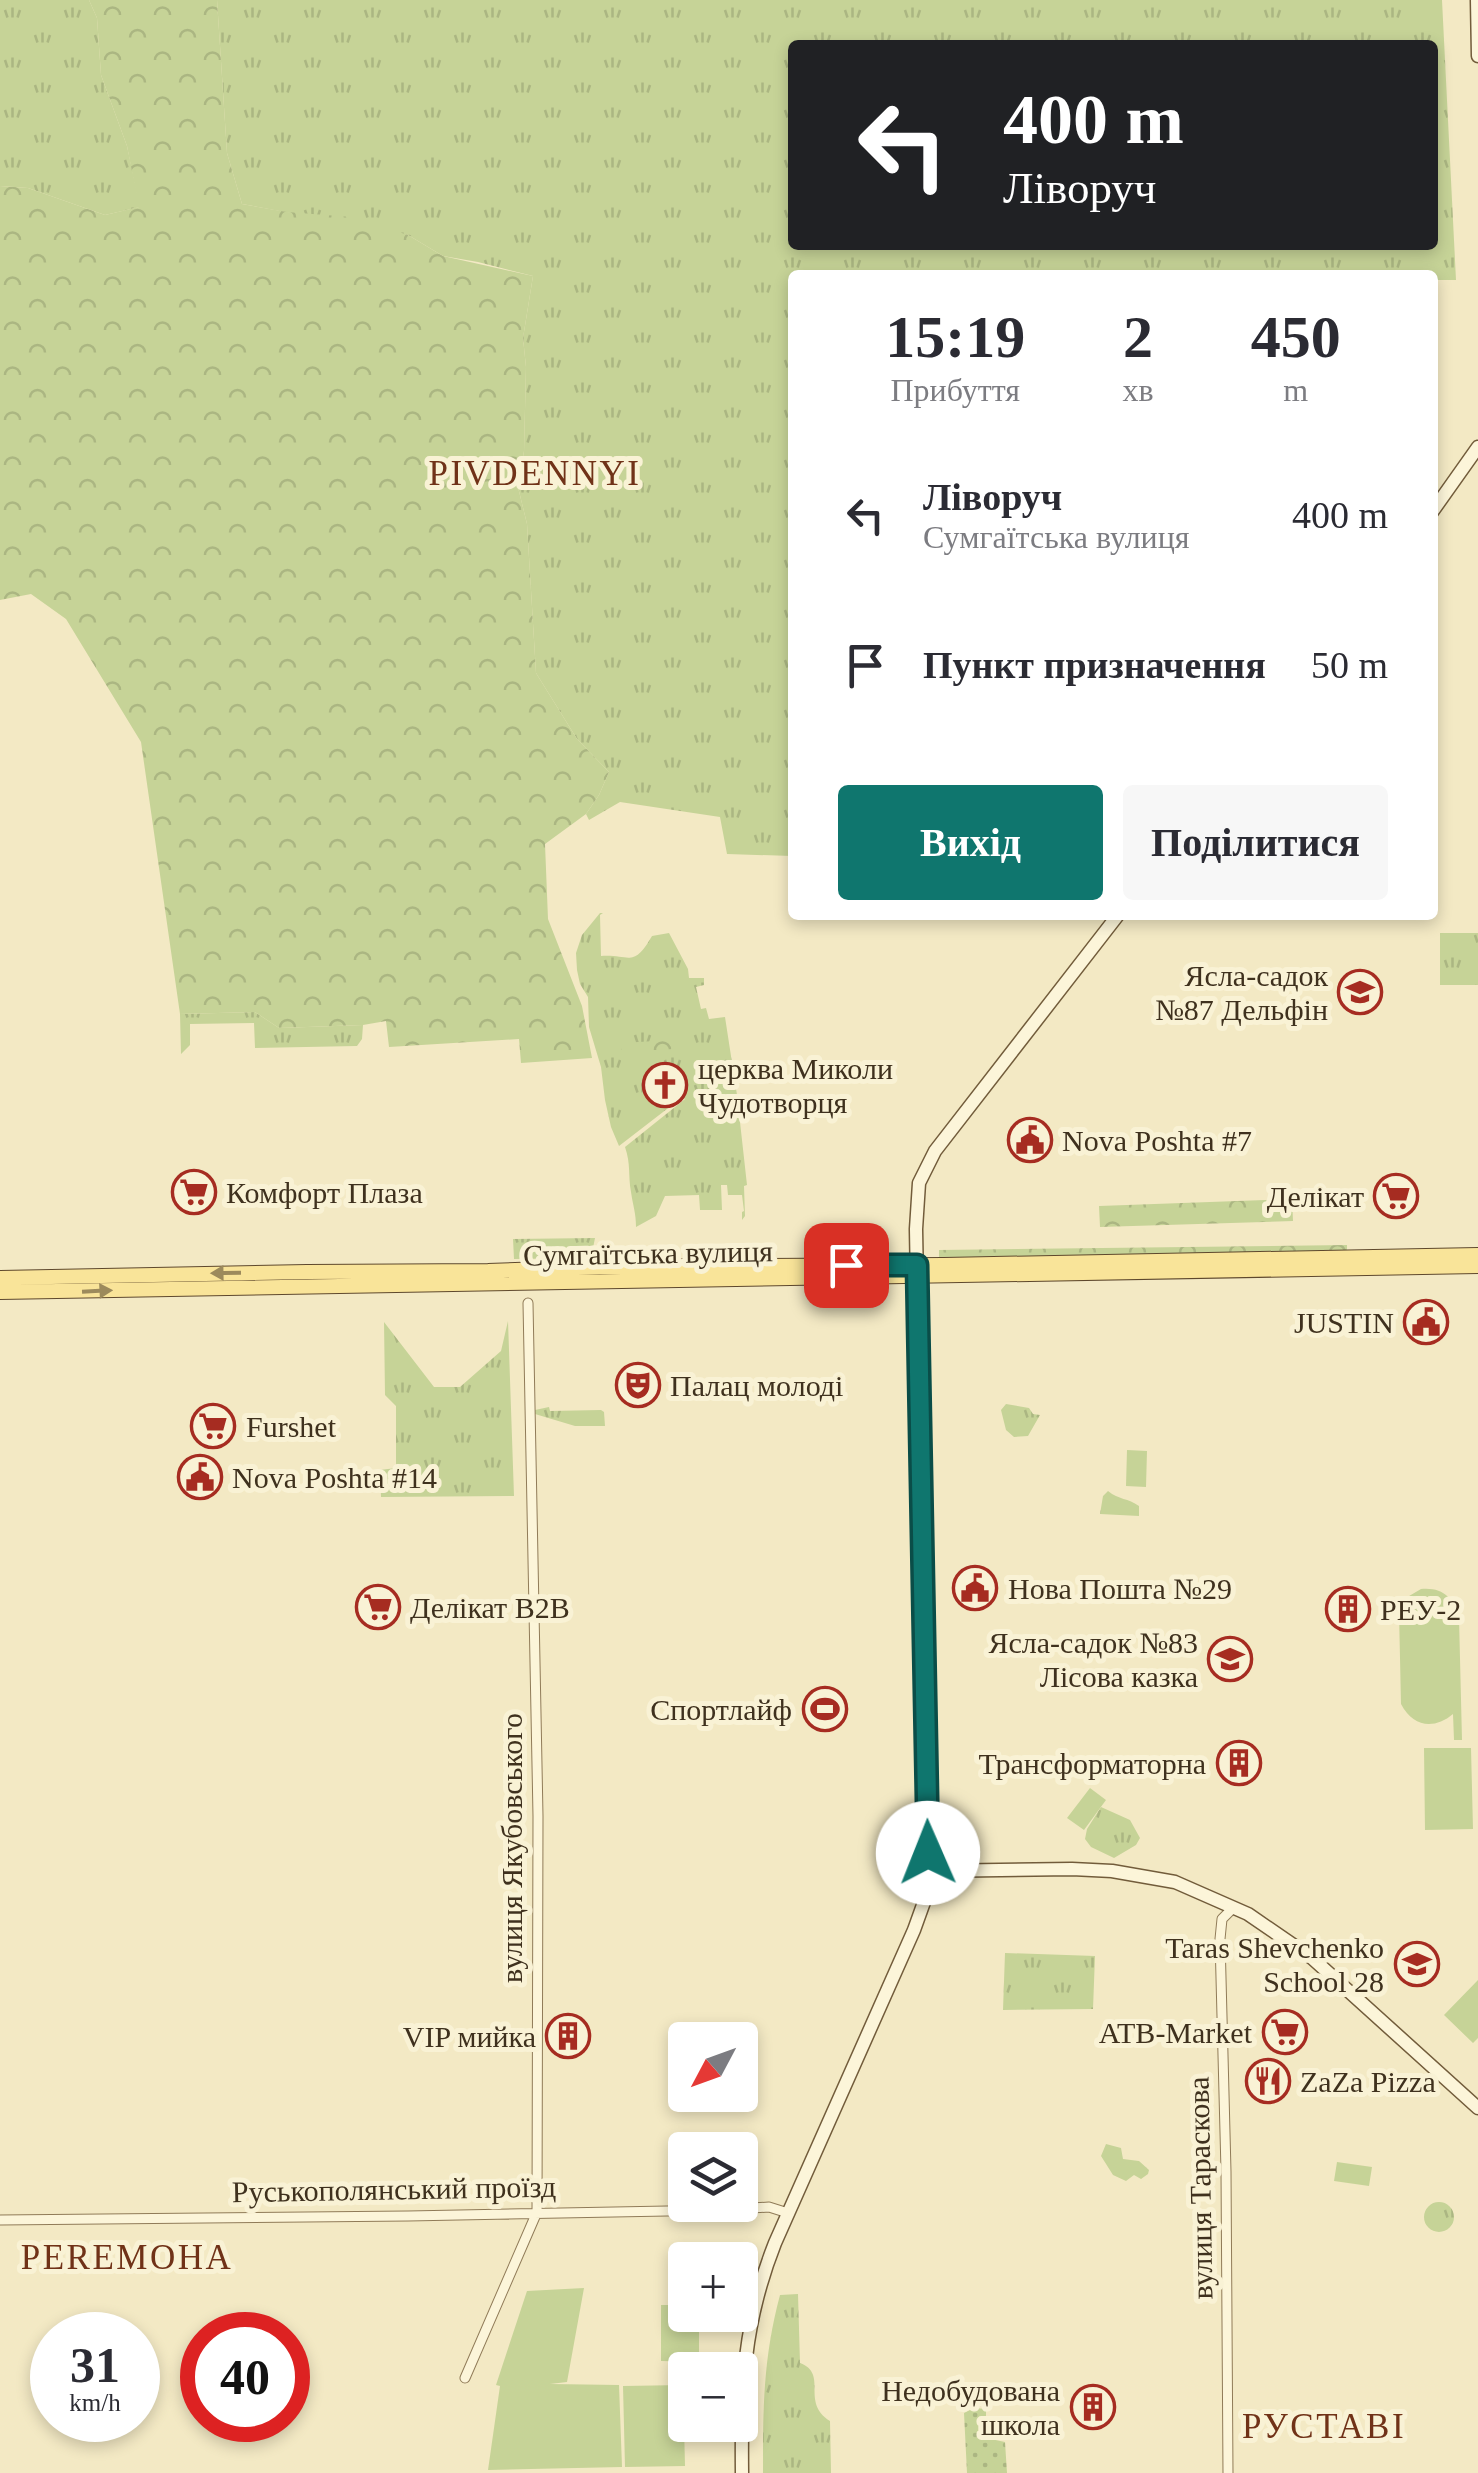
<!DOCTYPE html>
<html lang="uk">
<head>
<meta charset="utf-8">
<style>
  :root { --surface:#fff; --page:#f7f7f7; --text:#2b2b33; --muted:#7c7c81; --accent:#0f766e }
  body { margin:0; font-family:Georgia,serif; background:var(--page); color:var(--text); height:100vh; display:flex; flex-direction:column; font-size:38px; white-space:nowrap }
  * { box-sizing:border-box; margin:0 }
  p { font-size:32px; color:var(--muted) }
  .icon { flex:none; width:55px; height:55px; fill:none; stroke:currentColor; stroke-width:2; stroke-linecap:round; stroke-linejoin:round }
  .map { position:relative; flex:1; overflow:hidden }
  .sheet { position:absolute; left:788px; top:270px; width:650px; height:650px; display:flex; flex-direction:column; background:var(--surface); border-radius:10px; box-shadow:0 5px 15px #0003 }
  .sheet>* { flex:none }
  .top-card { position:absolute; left:788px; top:40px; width:650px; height:210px; border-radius:10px; box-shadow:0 5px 15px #0003; background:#202124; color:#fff; overflow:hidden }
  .needle { width:65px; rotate:229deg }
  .fabs { position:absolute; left:668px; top:2022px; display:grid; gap:20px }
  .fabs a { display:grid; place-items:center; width:90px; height:90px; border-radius:10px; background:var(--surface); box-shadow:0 5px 15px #0003; font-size:50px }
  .speed { position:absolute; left:30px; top:2312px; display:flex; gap:20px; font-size:50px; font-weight:700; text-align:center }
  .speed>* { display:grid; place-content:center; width:130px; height:130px; border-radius:50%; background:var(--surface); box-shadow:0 5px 15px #0003; line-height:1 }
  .speed small { font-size:25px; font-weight:400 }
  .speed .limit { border:15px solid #d22; background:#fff; color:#111 }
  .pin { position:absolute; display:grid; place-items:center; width:85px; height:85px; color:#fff; margin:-42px; border-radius:20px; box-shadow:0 5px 15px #0006 }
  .me { position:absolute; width:110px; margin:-55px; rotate:359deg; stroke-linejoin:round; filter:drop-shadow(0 0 8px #0008) }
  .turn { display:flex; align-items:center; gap:35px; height:210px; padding:0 50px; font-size:45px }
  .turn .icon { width:130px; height:130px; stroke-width:2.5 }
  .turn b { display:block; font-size:70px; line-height:85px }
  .eta { display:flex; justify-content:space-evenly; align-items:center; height:170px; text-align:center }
  .eta b { font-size:60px; font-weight:700; line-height:70px }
  .button { display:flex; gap:20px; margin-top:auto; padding:20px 50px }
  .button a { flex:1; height:115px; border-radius:10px; background:var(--accent); color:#fff; font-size:40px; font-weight:700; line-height:115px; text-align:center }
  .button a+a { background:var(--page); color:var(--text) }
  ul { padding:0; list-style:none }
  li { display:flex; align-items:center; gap:30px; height:150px; padding:0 50px }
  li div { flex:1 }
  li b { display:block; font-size:38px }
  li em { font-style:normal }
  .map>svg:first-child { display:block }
</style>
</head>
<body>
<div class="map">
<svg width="1478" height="2473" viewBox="0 0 1478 2473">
  <defs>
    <pattern id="grass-tufts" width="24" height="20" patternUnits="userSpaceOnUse" patternTransform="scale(2.5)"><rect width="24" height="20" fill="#c6d397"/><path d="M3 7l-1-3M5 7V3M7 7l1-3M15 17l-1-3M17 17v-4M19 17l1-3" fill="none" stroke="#abb682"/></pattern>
    <pattern id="forest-crowns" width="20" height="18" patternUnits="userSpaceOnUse" patternTransform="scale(2.5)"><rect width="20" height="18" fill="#c6d397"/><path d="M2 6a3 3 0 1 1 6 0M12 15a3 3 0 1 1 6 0" fill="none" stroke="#abb682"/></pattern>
    <pattern id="garden-dots" width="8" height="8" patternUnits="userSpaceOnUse" patternTransform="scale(2.5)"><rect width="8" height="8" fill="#c6d397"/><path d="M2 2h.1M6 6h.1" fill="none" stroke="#abb682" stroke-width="1.8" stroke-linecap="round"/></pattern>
  </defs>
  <rect width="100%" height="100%" fill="#f3e9c4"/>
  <path fill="url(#grass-tufts)" fill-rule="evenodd" d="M 0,0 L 89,0 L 97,18 L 101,75 L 127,146 L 140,207 L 105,215 L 28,188 L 0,186 Z
    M 217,0 L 1442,0 L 1456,280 L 1433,280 L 1432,275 L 792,275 L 792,856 L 727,854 L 720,817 L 620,802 L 589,820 L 586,814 L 599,795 L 609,772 L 577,739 L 536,673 L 527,524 L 518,487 L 524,451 L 526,367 L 523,338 L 533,276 L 478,262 L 443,256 L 408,235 L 242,204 L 227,153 ZM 792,45 L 1432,45 L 1432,245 L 792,245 Z
    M 600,913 L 603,913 L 600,915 L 601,956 C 630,954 633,969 652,936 L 669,933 L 688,969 L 689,978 L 704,978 L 704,985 L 696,987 L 701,1009 L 706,1008 L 709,1019 L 725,1017 L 737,1095 L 747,1185 L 744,1186 L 745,1216 L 742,1220 L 742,1212 L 744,1211 L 742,1195 L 728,1195 L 727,1185 L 721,1185 L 722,1210 L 700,1210 L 699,1195 L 665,1196 L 656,1216 L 636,1227 C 636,1213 633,1206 631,1192 C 628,1176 631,1164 625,1147 L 685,1099 L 678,1093 L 681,1087 L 674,1081 L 675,1073 L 665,1068 C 655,1072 648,1077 651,1089 L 667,1101 L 673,1098 L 676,1102 L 619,1146 L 611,1127 L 605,1100 L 601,1067 L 589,1027 L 588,997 L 580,984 L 577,970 L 576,953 L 582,935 Z
    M 1440,933 L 1478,933 L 1478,985 L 1440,985 Z
    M 255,1012 L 279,1028 L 363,1025 L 362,1039 L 357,1046 L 255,1048 L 254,1023 L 190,1024 L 190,1045 L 181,1054 L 180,1014 Z
    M 595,1238 L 591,1258 L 514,1259 L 513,1239 Z
    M 508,1321 L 514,1496 L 381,1497 L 380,1470 L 396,1468 L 396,1406 L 385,1395 L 384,1322 L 434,1387 L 460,1387 L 501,1351 Z
    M 1006,1404 L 1029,1408 L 1033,1414 L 1040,1415 L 1028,1436 L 1014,1437 L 1006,1430 L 1001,1410 Z
    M 549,1407 L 550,1411 L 601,1410 L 604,1412 L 605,1426 L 575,1426 L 535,1414 L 535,1410 Z
    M 1108,1491 C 1119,1500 1128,1498 1139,1506 L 1139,1516 L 1100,1514 L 1103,1496 Z
    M 1101,1807 L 1130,1820 L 1140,1838 L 1136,1845 L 1114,1858 L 1091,1847 L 1085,1839 L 1087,1829 Z
    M 1005,1953 L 1095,1956 L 1093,2009 L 1003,2010 Z
    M 1106,2144 L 1121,2148 L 1123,2159 L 1139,2161 L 1149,2170 L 1148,2174 L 1141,2179 L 1134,2175 L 1126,2181 L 1113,2175 L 1101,2156 Z
    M1424 2217a15 15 0 1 1 30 0a15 15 0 1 1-30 0Z
    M 798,2294 L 800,2363 C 829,2374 800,2402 830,2421 L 831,2473 L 763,2473 C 763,2408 763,2359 780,2295 Z"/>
  <path fill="url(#forest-crowns)" d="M 89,0 L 217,0 L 227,153 L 242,204 L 287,212 L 351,217 L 408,235 L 443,256 L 533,276 L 523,338 L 526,367 L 524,451 L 518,487 L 527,524 L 536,673 L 577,739 L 609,772 L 599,795 L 586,814 L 545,844 L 548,919 L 582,1006 L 592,1058 L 521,1063 L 519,1039 L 389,1047 L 386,1021 L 363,1025 L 279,1028 L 255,1012 L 180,1014 L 141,742 L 66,619 L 31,594 L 0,600 L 0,186 L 28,188 L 105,215 L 139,207 L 127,146 L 101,75 L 97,18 Z
    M 684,1039 L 684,1048 L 626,1053 L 627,1059 L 624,1062 L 621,1061 L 621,1046 L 624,1043 Z
    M 1292,1199 L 1293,1221 L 1100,1227 L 1099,1206 Z
    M 1347,1245 L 1347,1254 L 939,1259 L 939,1250 Z"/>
  <path fill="url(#garden-dots)" d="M 974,2408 L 986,2409 L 986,2438 L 1005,2442 L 1007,2473 L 967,2473 L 964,2413 Z"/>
  <path fill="#c6d397" d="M 1127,1450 L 1147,1451 L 1146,1487 L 1126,1486 Z
    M 1421,1589 C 1443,1587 1454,1598 1459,1618 L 1462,1740 L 1454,1740 L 1453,1714 C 1434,1730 1413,1727 1401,1704 L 1399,1612 L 1404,1599 Z
    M 1424,1748 L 1471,1748 L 1473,1829 L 1425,1830 Z
    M 1090,1788 L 1106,1800 L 1084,1830 L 1067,1818 Z
    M 1478,1980 L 1478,2038 L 1473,2043 L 1444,2015 Z
    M 1337,2162 L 1372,2167 L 1369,2186 L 1334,2181 Z
    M 584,2288 L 567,2382 L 550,2384 L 619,2385 L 622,2467 L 488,2470 L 500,2386 L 496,2385 L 527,2291 Z
    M 661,2305 L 685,2305 L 685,2315 L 699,2315 L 699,2362 L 661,2361 Z
    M 683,2385 L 685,2466 L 625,2467 L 623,2386 Z"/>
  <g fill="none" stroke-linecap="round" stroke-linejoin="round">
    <defs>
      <path id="street" d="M 0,2220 L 408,2216 L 720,2210 L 769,2207 L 788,2213
        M 465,2378 L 537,2212 L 538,1816 L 528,1303
        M 1228,2473 L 1226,2171 L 1220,1939 L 1222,1919 L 1233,1908"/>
      <path id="secondary" d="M 1477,0 L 1478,56
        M 1432,512 L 1478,447
        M 929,1871 L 1072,1869 L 1112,1871 L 1175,1882 L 1248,1914 L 1312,1958 L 1478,2108
        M 742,2473 C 741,2388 743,2324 775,2243 L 914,1930 L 928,1891 L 916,1229 L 919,1183 L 935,1151 L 1118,915"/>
      <path id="primary" d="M 0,1278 L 307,1272 L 488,1271 L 599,1267 L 944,1265 L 1478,1255
        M 0,1292 L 1478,1266"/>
    </defs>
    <use href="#street" stroke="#907b58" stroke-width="11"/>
    <use href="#secondary" stroke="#725c3b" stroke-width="15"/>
    <use href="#primary" stroke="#5e482d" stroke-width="16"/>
    <use href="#street" stroke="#fcf5d9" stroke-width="9"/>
    <use href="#secondary" stroke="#fcf5d9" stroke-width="12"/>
    <use href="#primary" stroke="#f9e499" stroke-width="14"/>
  </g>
  <defs><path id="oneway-solid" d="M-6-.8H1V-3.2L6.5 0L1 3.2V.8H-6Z" transform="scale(2.5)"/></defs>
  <g fill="#9c8a5c">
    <use href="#oneway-solid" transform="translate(226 1273) rotate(179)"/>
    <use href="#oneway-solid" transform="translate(97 1291) rotate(-3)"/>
  </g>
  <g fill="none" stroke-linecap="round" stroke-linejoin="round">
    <defs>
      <path id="route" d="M 846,1265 L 917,1265 L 928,1853"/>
    </defs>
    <use href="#route" stroke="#0a4d48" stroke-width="25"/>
    <use href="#route" stroke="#0f766e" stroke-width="18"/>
  </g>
  <defs>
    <symbol id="school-ring" viewBox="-11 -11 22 22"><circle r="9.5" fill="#f9f2d5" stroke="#a62c21" stroke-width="1.5"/><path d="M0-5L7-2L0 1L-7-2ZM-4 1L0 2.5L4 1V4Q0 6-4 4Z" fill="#a62c21"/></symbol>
    <symbol id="church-ring" viewBox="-11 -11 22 22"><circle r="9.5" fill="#f9f2d5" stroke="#a62c21" stroke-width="1.5"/><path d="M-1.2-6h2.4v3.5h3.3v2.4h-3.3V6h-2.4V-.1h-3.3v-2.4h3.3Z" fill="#a62c21"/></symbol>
    <symbol id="civic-ring" viewBox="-11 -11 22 22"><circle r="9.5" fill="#f9f2d5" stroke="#a62c21" stroke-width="1.5"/><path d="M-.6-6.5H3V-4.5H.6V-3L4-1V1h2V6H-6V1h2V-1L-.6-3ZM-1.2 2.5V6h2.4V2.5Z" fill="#a62c21"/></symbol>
    <symbol id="supermarket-ring" viewBox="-11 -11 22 22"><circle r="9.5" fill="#f9f2d5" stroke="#a62c21" stroke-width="1.5"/><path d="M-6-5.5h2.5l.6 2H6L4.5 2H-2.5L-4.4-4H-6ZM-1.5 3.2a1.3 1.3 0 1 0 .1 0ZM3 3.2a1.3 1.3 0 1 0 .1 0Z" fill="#a62c21"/></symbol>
    <symbol id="theatre-ring" viewBox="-11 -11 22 22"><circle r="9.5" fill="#f9f2d5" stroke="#a62c21" stroke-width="1.5"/><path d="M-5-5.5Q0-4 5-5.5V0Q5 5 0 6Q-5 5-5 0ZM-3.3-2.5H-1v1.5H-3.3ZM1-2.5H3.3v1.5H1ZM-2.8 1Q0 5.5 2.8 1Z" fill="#a62c21"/></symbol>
    <symbol id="building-ring" viewBox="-11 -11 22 22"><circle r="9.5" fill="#f9f2d5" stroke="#a62c21" stroke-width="1.5"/><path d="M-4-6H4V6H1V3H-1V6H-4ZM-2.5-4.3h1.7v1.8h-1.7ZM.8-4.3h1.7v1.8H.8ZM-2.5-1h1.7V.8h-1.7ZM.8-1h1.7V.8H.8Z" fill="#a62c21"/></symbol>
    <symbol id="stadium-ring" viewBox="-11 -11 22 22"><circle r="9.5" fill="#f9f2d5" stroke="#a62c21" stroke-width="1.5"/><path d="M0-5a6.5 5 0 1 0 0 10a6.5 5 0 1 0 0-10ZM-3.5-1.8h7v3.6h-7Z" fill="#a62c21"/></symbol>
    <symbol id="restaurant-ring" viewBox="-11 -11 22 22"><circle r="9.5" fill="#f9f2d5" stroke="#a62c21" stroke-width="1.5"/><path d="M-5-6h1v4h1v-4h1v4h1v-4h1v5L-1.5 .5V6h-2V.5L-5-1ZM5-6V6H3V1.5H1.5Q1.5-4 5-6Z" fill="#a62c21"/></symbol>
  </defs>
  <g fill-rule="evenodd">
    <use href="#school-ring" x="1335" y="967" width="50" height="50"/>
    <use href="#church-ring" x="640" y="1060" width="50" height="50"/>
    <use href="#civic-ring" x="1005" y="1115" width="50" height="50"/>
    <use href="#supermarket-ring" x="169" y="1167" width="50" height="50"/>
    <use href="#supermarket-ring" x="1371" y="1171" width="50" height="50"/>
    <use href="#civic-ring" x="1401" y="1297" width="50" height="50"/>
    <use href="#theatre-ring" x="613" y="1360" width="50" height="50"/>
    <use href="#supermarket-ring" x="188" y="1401" width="50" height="50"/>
    <use href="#civic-ring" x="175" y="1452" width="50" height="50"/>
    <use href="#civic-ring" x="950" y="1563" width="50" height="50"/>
    <use href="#supermarket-ring" x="353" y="1582" width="50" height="50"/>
    <use href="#building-ring" x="1323" y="1584" width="50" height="50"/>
    <use href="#school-ring" x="1205" y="1634" width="50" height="50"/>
    <use href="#stadium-ring" x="800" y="1684" width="50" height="50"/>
    <use href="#building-ring" x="1214" y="1738" width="50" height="50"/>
    <use href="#school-ring" x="1392" y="1939" width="50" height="50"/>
    <use href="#supermarket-ring" x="1260" y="2007" width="50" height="50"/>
    <use href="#building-ring" x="543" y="2011" width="50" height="50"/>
    <use href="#restaurant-ring" x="1243" y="2056" width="50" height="50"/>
    <use href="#building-ring" x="1068" y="2382" width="50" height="50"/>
  </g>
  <g text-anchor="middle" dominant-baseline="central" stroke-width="10" stroke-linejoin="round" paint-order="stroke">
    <g font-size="30" fill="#3f311e" stroke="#f9f2d5" text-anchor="end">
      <text x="1328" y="975">Ясла-садок<tspan x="1328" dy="34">№87 Дельфін</tspan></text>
      <text x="698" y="1068" text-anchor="start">церква Миколи<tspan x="698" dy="34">Чудотворця</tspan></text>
      <text x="1062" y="1140" text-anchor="start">Nova Poshta #7</text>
      <text x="226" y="1192" text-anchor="start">Комфорт Плаза</text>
      <text x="1364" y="1196">Делікат</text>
      <text x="1394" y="1322">JUSTIN</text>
      <text x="670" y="1385" text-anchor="start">Палац молоді</text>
      <text x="246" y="1426" text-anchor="start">Furshet</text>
      <text x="232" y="1477" text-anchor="start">Nova Poshta #14</text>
      <text x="1008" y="1588" text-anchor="start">Нова Пошта №29</text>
      <text x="410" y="1607" text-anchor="start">Делікат B2B</text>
      <text x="1380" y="1609" text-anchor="start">РЕУ-2</text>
      <text x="1198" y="1642">Ясла-садок №83<tspan x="1198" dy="34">Лісова казка</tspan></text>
      <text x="792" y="1709">Спортлайф</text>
      <text x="1206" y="1763">Трансформаторна</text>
      <text x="1384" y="1947">Taras Shevchenko<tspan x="1384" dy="34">School 28</tspan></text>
      <text x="1252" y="2032">ATB-Market</text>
      <text x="536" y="2036">VIP мийка</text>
      <text x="1300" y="2081" text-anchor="start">ZaZa Pizza</text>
      <text x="1060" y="2390">Недобудована<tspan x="1060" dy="34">школа</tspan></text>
    </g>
    <g font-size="30" fill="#3f311e" stroke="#f9f2d5">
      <text transform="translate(648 1253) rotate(-1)">Сумгаїтська вулиця</text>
      <text transform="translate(511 1848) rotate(-90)">вулиця Якубовського</text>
      <text transform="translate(1200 2188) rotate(-91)">вулиця Тараскова</text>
      <text transform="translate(394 2189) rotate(-1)">Руськополянський проїзд</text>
    </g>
    <g font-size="35" letter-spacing="2.5" fill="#703218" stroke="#f9f2d5">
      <text x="535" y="473">PIVDENNYI</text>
      <text x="127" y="2257">PEREMOHA</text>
      <text x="1324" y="2426">РУСТАВІ</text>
    </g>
  </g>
</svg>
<div class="fabs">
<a><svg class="needle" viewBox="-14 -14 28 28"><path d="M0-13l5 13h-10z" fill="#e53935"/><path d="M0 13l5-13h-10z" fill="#7c7c81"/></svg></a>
<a><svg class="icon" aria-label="layers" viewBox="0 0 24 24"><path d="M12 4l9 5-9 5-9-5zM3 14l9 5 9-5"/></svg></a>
<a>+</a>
<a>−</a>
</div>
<div class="speed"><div>31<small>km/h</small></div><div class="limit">40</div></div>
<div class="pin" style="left:846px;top:1265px;background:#d93025"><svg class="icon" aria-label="arrive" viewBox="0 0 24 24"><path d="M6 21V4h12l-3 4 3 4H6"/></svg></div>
<svg class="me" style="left:928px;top:1853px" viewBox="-20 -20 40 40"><circle r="19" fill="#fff"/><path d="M0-13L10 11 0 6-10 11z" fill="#0f766e"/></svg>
<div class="top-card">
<div class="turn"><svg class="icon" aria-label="left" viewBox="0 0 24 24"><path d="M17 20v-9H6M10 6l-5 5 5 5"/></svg><div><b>400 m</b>Ліворуч</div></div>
</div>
<section class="sheet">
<div class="eta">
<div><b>15:19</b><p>Прибуття</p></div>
<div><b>2</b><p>хв</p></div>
<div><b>450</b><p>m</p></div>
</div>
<ul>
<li><svg class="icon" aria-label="left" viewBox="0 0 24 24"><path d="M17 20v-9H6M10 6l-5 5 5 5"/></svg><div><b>Ліворуч</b><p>Сумгаїтська вулиця</p></div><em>400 m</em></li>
<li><svg class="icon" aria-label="arrive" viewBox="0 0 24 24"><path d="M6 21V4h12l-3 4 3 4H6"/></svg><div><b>Пункт призначення</b></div><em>50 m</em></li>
</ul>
<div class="button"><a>Вихід</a><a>Поділитися</a></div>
</section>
</div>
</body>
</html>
